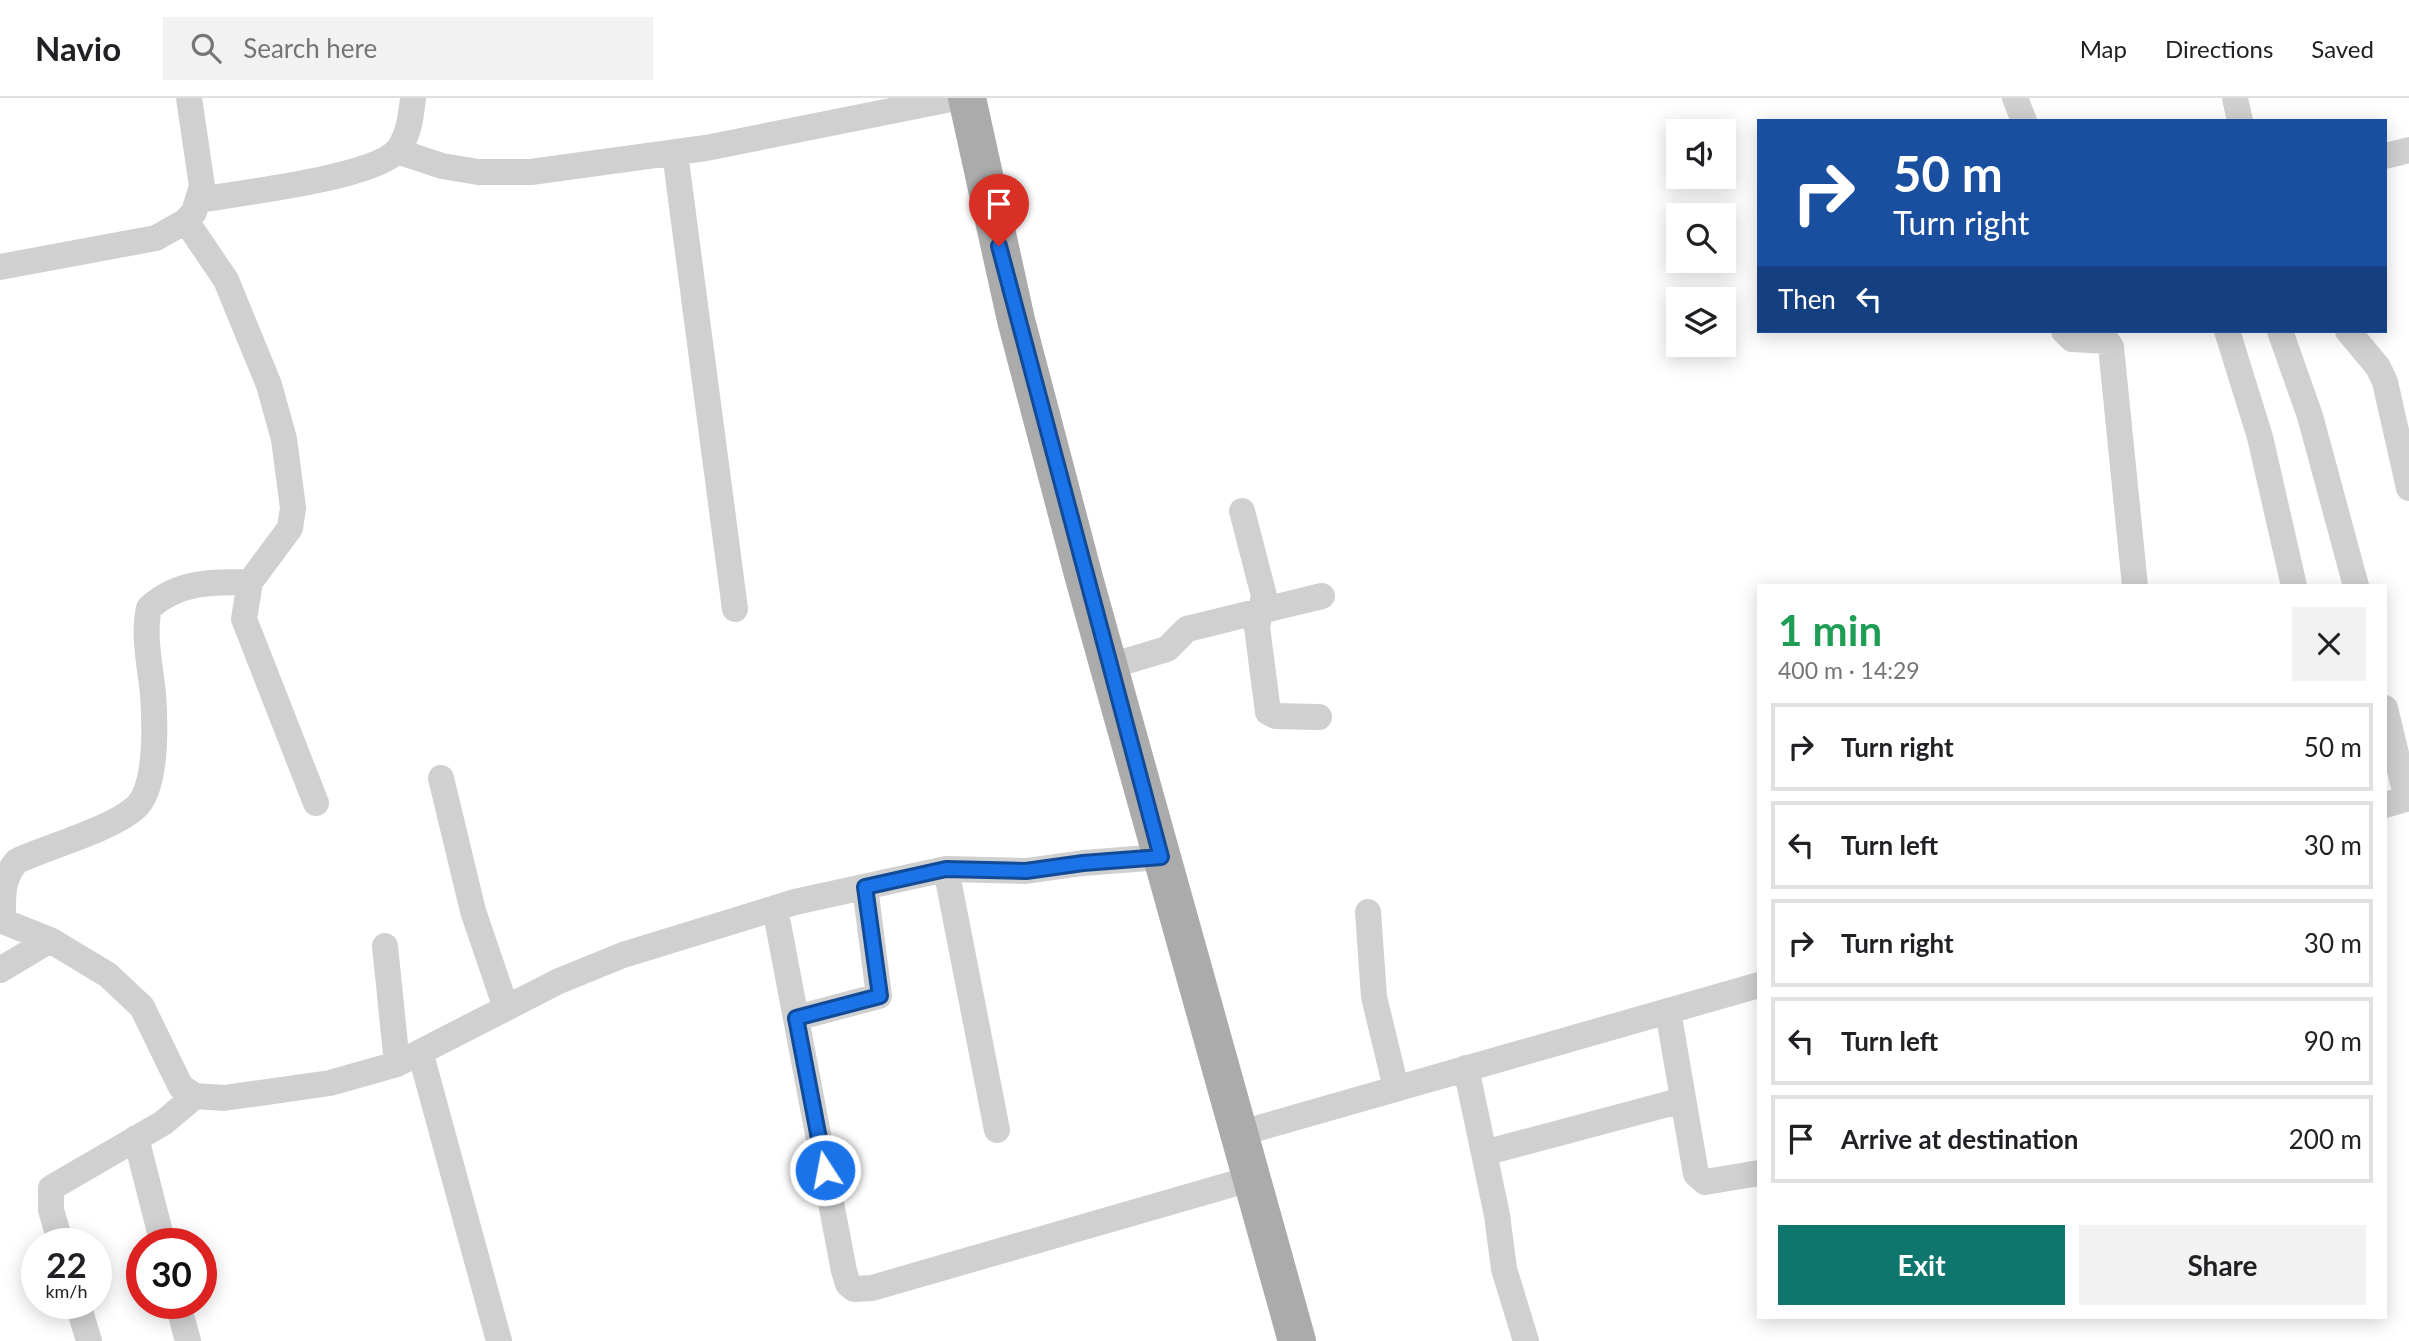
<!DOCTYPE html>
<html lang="en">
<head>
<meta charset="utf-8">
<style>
  :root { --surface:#fff; --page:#f2f2f2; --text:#202124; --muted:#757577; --line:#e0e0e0; --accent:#0f766e }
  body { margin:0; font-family:Lato,sans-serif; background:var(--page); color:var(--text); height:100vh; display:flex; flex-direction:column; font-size:26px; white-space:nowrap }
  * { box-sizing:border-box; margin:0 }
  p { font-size:23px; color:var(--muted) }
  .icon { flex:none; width:38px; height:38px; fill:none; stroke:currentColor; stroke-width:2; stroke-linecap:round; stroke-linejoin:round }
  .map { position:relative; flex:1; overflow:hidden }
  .sheet { position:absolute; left:1757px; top:486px; width:630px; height:735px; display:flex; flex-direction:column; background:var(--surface); border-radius:0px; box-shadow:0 4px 18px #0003 }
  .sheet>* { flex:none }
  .banner { position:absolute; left:1757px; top:21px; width:630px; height:214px; border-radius:0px; box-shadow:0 4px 18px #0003; background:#1a4fa0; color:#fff; overflow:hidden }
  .fabs { position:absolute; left:1666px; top:21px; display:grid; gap:14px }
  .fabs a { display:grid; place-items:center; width:70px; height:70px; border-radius:0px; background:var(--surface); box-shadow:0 4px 18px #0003; font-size:35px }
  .speed { position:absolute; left:21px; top:1130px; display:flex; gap:14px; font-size:35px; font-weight:700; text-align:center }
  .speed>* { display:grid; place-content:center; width:91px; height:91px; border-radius:50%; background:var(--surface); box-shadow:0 4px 18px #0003; line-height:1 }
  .speed small { font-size:18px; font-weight:400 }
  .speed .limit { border:10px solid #d22; background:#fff; color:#111 }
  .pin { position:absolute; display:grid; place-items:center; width:60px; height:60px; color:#fff; margin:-72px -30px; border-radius:50% 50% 50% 0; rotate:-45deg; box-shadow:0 0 7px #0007 }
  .pin .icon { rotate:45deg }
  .me { position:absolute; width:77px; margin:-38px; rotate:349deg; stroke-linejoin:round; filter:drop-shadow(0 0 5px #0008) }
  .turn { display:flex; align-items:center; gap:24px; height:147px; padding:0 21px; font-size:32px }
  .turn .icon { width:91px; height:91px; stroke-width:2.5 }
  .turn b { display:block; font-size:49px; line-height:60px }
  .then { display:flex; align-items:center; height:66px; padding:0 21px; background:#0003; gap:14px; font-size:26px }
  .round { display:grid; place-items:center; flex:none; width:74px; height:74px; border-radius:0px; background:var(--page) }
  .summary { display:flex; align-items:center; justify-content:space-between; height:119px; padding:0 21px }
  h1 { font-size:42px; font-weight:700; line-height:52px; color:#1e9e55 }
  .primary-button { display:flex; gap:14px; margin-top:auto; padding:14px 21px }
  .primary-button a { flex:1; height:80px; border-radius:0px; background:var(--accent); color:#fff; font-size:28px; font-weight:700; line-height:80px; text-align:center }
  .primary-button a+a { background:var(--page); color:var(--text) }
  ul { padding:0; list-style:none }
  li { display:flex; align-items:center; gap:21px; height:88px; margin:0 14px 10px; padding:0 7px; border:4px solid var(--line); border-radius:0px }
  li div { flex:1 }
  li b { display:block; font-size:26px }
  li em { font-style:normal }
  header { display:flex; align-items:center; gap:42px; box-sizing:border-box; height:98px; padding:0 35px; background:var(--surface); border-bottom:2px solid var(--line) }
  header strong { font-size:33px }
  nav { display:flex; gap:38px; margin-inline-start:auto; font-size:24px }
  .search { width:490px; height:63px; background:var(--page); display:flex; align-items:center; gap:18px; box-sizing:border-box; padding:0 24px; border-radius:0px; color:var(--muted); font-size:26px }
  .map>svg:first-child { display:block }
</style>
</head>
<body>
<header>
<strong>Navio</strong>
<div class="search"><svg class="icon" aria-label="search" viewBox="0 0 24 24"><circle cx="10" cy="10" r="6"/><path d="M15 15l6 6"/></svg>Search here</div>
<nav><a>Map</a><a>Directions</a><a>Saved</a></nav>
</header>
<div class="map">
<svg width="2409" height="1243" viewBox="0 0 2409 1243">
  <rect width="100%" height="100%" fill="#fff"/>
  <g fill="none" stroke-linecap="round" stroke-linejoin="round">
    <path stroke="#d0d0d0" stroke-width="26" d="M 2015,0 L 2024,23
      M 2235,0 L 2240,23
      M 397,53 L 442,68 L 478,74 L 531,74 L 706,50 L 956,0
      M 675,55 L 735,511
      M 2385,58 L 2409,52
      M 198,102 C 239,95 374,80 398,52 C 409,37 411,18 413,0
      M 186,123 L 226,182 L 269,287 L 284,341 L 293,410 L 290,430 L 250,484 L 244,521 L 316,705
      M 0,169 L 156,140 L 186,123 L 194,114 L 202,88 L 189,0
      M 2064,233 L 2072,241 L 2107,243 L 2111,249 L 2135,488
      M 2227,233 L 2260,339 L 2294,488
      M 2280,233 L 2310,318 L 2356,488
      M 2348,233 L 2378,269 L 2385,284 L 2409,390
      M 1242,413 L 1264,498 L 1257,529 L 1268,614 L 1276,618 L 1319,619
      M 1110,568 L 1167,551 L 1187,531 L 1322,498
      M 2385,610 L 2407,701
      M 441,680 L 473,813 L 506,910
      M 2385,707 L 2409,700
      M 946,771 L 997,1032
      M 775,810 L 844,1173 L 848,1186 L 854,1191 L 872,1190 L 1250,1081
      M 1368,814 L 1374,899 L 1396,990
      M 0,822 L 50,842 L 108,877 L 142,909 L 181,989 L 195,998 L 224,1000 L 330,985 L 397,966 L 559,883 L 623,857 L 795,804 L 946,771 L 1026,773 L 1083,765 L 1161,759
      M 3,822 C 3,799 1,781 17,763 C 49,748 110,732 135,710 C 158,691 155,624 153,595 C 150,568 143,537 149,510 C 178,483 212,484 250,484
      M 385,848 L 397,966
      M 0,872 L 50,842
      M 1668,913 L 1696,1076 L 1705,1084 L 1759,1075
      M 796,920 L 879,898 L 865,789
      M 421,957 L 499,1243
      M 1466,970 L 1497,1117 L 1504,1171 L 1526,1243
      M 1238,1036 L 1759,887
      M 136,1040 L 163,1146
      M 1484,1055 L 1683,1002
      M 61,1146 L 51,1112 L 51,1090 L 163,1025 L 195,998
      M 78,1206 L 89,1243
      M 178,1206 L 188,1243"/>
    <path stroke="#ababab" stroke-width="38" d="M 967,0 L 1016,222 L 1084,480 L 1297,1243"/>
  </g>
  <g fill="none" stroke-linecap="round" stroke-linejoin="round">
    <defs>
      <path id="route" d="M 825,1072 L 796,920 L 880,898 L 865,789 L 946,771 L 1026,773 L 1083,765 L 1161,759 L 999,148"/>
    </defs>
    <use href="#route" stroke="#114b97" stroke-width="18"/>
    <use href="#route" stroke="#1a73e8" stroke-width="12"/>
  </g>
</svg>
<div class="fabs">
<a><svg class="icon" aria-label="sound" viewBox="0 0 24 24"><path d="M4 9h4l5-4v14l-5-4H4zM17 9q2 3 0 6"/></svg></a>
<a><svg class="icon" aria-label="search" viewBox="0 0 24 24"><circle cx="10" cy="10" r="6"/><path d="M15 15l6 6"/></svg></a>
<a><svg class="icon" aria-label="layers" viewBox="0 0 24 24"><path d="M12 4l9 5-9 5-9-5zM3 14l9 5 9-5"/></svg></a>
</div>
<div class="speed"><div>22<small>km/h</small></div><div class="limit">30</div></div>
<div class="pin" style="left:999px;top:148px;background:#d93025"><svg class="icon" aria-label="arrive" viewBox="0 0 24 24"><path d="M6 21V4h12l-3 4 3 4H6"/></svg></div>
<svg class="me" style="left:825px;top:1072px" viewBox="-20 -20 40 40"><circle r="17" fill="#1a73e8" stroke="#fff" stroke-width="3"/><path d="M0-11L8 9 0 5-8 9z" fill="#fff"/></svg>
<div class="banner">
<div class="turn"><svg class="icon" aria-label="right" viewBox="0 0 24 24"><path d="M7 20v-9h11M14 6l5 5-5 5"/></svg><div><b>50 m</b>Turn right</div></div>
<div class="then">Then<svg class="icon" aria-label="left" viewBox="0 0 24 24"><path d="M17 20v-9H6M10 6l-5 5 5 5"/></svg></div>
</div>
<section class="sheet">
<div class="summary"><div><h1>1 min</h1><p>400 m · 14:29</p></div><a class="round"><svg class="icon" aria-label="close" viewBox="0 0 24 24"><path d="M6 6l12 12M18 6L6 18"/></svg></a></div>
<ul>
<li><svg class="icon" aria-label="right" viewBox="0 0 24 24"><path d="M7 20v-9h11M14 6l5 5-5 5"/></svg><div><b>Turn right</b></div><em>50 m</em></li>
<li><svg class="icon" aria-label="left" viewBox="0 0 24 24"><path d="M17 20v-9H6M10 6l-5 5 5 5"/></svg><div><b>Turn left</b></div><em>30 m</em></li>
<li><svg class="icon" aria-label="right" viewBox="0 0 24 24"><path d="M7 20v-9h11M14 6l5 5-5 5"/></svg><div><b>Turn right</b></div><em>30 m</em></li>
<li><svg class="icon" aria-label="left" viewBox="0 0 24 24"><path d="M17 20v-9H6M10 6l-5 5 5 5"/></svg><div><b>Turn left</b></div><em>90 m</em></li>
<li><svg class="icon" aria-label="arrive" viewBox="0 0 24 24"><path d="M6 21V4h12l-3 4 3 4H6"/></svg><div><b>Arrive at destination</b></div><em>200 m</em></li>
</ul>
<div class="primary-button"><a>Exit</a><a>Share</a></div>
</section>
</div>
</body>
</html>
